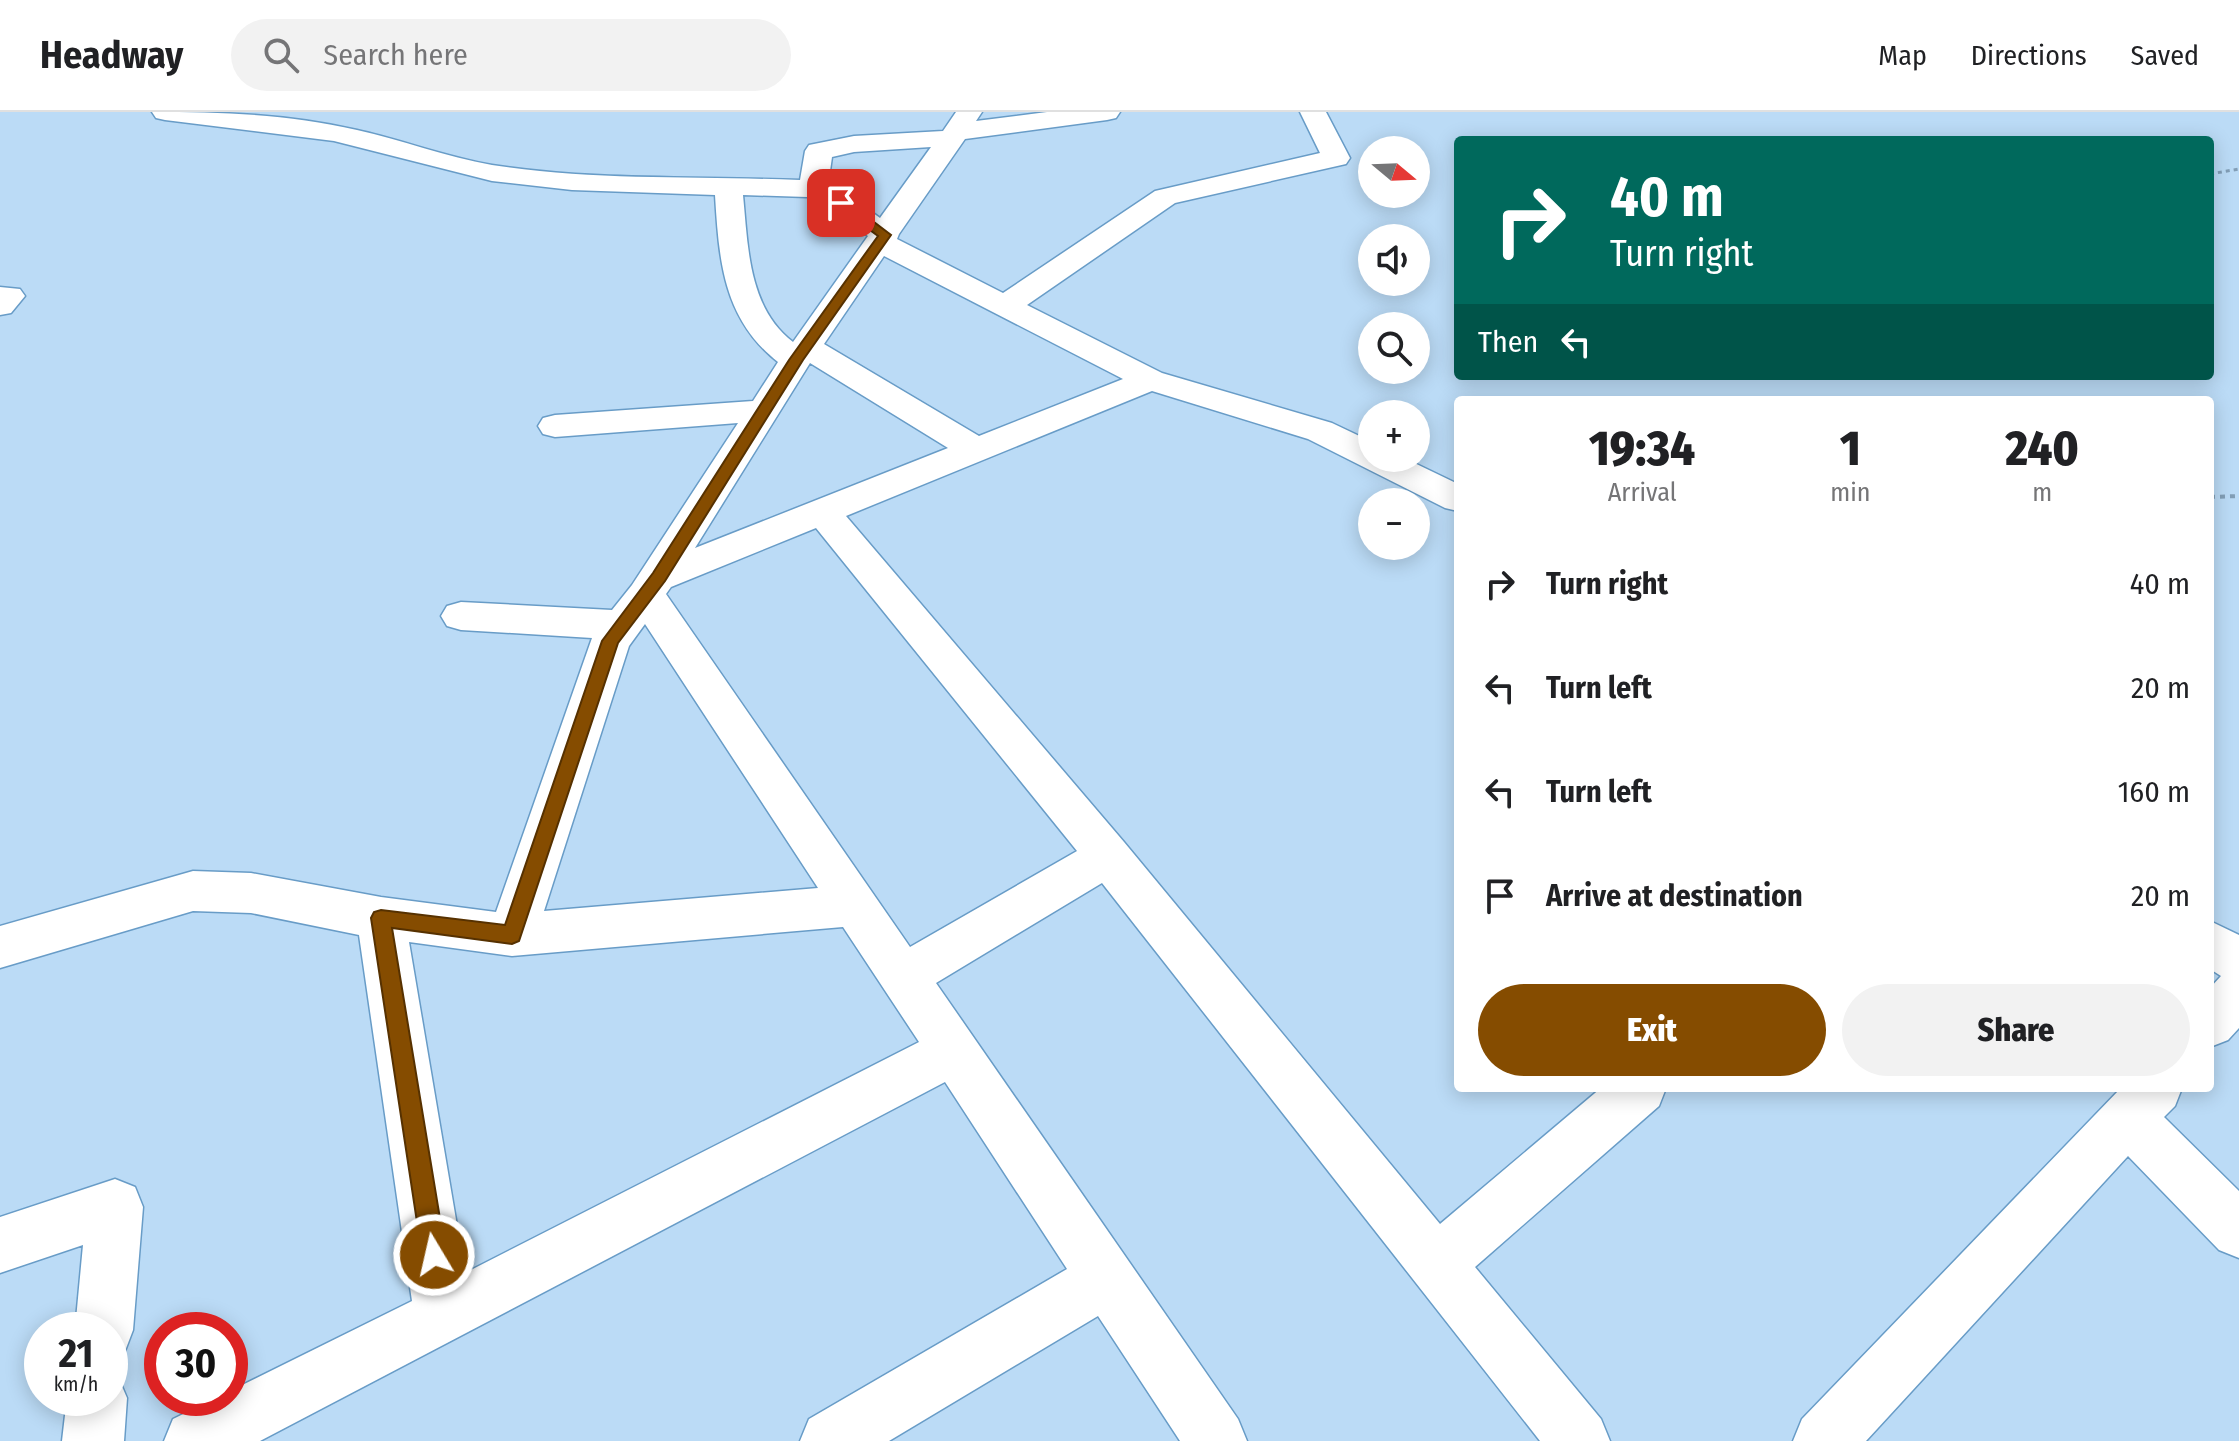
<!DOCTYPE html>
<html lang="en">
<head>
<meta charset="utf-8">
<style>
  :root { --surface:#fff; --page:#f2f2f2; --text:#202124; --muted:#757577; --line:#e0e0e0; --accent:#854c00 }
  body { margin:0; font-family:"Fira Sans Condensed",sans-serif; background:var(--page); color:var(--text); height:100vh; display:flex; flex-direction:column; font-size:30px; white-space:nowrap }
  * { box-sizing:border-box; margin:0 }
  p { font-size:26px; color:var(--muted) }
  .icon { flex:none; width:44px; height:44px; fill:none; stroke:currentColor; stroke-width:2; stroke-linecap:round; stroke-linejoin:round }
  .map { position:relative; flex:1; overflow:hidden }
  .side { position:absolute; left:1454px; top:284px; width:760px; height:696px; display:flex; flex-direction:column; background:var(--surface); border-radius:8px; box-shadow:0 4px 20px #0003 }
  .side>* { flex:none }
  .top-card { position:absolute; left:1454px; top:24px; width:760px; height:244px; border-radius:8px; box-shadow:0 4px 20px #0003; background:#00695c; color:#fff; overflow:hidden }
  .needle { width:52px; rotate:109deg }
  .buttons { position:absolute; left:1358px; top:24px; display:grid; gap:16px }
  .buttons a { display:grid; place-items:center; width:72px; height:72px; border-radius:50%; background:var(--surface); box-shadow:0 4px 20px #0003; font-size:40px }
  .speed { position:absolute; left:24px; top:1200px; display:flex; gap:16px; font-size:40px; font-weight:700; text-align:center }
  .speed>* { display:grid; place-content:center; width:104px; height:104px; border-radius:50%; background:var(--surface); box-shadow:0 4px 20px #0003; line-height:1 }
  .speed small { font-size:20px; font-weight:400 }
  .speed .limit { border:12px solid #d22; background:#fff; color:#111 }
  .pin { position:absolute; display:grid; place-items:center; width:68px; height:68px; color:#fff; margin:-34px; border-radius:16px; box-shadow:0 4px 12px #0006 }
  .me { position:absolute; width:88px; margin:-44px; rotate:351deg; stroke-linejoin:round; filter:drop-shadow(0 0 6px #0008) }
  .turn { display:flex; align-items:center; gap:28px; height:168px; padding:0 24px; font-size:36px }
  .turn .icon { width:104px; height:104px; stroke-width:2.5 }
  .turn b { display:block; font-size:56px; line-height:68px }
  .then { display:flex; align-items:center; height:76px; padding:0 24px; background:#0003; gap:16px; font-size:30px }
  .eta { display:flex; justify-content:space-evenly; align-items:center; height:136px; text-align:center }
  .eta b { font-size:48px; font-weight:800; line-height:56px }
  .primary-button { display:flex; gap:16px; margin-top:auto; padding:16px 24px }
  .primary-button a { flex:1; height:92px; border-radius:48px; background:var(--accent); color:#fff; font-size:32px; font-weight:800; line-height:92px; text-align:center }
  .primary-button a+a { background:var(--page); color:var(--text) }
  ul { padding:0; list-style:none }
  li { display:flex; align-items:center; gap:24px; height:104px; padding:0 24px }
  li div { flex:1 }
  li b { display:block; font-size:30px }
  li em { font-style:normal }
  header { display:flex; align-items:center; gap:48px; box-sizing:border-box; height:112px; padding:0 40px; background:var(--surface); border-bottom:2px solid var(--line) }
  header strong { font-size:38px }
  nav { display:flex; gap:44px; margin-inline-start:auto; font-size:28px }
  .search { width:560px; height:72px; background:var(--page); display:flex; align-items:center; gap:20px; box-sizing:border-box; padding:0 28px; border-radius:44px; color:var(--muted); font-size:30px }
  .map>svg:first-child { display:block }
</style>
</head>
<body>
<header>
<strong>Headway</strong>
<div class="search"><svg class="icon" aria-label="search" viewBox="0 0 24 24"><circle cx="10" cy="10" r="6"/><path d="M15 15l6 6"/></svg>Search here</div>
<nav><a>Map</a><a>Directions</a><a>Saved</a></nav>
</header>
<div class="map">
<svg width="2239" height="1329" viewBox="0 0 2239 1329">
  <rect width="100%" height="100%" fill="#bbdbf6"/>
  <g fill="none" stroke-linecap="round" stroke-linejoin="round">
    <defs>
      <path id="minor" d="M 152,0 C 222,0 289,2 357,18 C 402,28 446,45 492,53 C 594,69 698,64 800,68 L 805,39 L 809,33 L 854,24 L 943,19 L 956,0 L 982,0 L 976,9 L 1047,0 L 1120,0 L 1116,6 L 1107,8 L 965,27 L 899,122 L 897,127 L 1003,181 L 1155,79 L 1320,41 L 1300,0 L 1326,0 L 1350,46 L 1346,52 L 1175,91 L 1027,193 L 1162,261 L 1332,311 L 1372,330 L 1372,346 L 1404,346 L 1458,372 L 1458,399 L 1445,396 L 1308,327 L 1152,279 L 846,404 L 1124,730 L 1440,1112 L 1601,976 L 1666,976 L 1659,994 L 1475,1155 L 1601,1307 L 1610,1329 L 1540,1329 L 1102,771 L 936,871 L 1238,1307 L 1247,1329 L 1180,1329 L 1098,1204 L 889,1329 L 800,1329 L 809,1307 L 1067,1157 L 945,970 L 260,1329 L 164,1329 L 173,1307 L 216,1286 L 230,1286 L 230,1279 L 412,1189 L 359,823 L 251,801 L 193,799 L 0,856 L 0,814 L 193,759 L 251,761 L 381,785 L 496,800 L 592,526 L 461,518 L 447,514 L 441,504 L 447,494 L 461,490 L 612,498 L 632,473 L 738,311 L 555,325 L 543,322 L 538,314 L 543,306 L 555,303 L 753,289 L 778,250 C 723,207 719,148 715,83 L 572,78 L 492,69 L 334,29 L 165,8 L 156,6 ZM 931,35 L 880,106 L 851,85 L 828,73 L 832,45 L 854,40 ZM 743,83 L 807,85 L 831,97 L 868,124 L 793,230 C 748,196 748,134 743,83 ZM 884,144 L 1123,267 L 979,324 L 824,232 ZM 810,251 L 948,336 L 695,436 ZM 816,416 L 1077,739 L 910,835 L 666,482 L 671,475 ZM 645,512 L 818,776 L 544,799 L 629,534 ZM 843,815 L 919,930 L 465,1161 L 409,830 L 512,844 Z
        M 0,175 L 20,177 L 25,184 L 11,201 L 0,203 Z
        M 2210,809 L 2239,823 L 2239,916 L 2228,928 L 2210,935 L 2210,876 L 2221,864 L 2210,857 Z
        M 2121,976 L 2182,976 L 2175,994 L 2164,1005 L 2239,1079 L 2239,1146 L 2219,1138 L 2128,1044 L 1866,1329 L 1793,1329 L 1802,1307 Z
        M 115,1067 L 135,1075 L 143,1095 L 133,1218 L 125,1239 L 110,1245 L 110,1218 L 75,1218 L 83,1133 L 0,1161 L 0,1105 Z
        M 110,1261 L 118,1265 L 127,1286 L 124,1329 L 62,1329 L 67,1286 L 110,1286 Z"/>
    </defs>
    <use href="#minor" stroke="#689cc7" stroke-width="3"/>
    <path stroke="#829eb6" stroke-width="3" stroke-dasharray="4 4" stroke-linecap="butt" d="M 2210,62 L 2239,57"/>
    <path stroke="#829eb6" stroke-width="4" stroke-dasharray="5 5" stroke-linecap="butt" d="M 2210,385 L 2239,384"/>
    <use href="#minor" fill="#fff" fill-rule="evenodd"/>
  </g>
  <path fill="#854c00" stroke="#563100" stroke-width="2" d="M 836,88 L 845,88 L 891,123 L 803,248 L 665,469 L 618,531 L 519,829 L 512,832 L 392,816 L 446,1143 L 442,1151 L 434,1155 L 425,1151 L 422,1143 L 371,806 L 374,800 L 381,798 L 505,813 L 602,529 L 653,461 L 789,248 L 878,124 L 836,93 Z"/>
</svg>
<div class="buttons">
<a><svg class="needle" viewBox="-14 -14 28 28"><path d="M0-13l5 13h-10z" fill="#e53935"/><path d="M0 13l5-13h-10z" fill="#757577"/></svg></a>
<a><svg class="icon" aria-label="sound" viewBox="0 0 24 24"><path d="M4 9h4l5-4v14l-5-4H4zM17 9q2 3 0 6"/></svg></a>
<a><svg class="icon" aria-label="search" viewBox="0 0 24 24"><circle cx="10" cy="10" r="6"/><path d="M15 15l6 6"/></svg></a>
<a>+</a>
<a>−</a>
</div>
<div class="speed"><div>21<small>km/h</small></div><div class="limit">30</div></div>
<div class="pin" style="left:841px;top:91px;background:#d93025"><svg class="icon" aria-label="arrive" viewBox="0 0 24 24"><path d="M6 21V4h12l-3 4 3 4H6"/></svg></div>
<svg class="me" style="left:434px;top:1143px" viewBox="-20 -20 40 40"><circle r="17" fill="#854c00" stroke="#fff" stroke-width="3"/><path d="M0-11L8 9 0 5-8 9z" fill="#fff"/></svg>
<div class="top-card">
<div class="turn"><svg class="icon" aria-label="right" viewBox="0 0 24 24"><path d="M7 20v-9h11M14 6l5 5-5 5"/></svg><div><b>40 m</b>Turn right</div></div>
<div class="then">Then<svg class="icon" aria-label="left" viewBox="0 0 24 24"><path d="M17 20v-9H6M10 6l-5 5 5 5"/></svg></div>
</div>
<section class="side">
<div class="eta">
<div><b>19:34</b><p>Arrival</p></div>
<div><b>1</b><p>min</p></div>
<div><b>240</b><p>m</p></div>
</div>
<ul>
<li><svg class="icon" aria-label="right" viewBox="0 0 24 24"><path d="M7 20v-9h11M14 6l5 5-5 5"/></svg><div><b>Turn right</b></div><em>40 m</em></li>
<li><svg class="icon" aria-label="left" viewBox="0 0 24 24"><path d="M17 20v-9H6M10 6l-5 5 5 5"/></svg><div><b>Turn left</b></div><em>20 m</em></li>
<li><svg class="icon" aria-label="left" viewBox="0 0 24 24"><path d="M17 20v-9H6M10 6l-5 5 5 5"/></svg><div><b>Turn left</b></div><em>160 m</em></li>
<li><svg class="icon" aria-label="arrive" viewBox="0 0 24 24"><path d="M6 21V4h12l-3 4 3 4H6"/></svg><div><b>Arrive at destination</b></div><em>20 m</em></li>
</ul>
<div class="primary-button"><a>Exit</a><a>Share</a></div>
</section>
</div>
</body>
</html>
